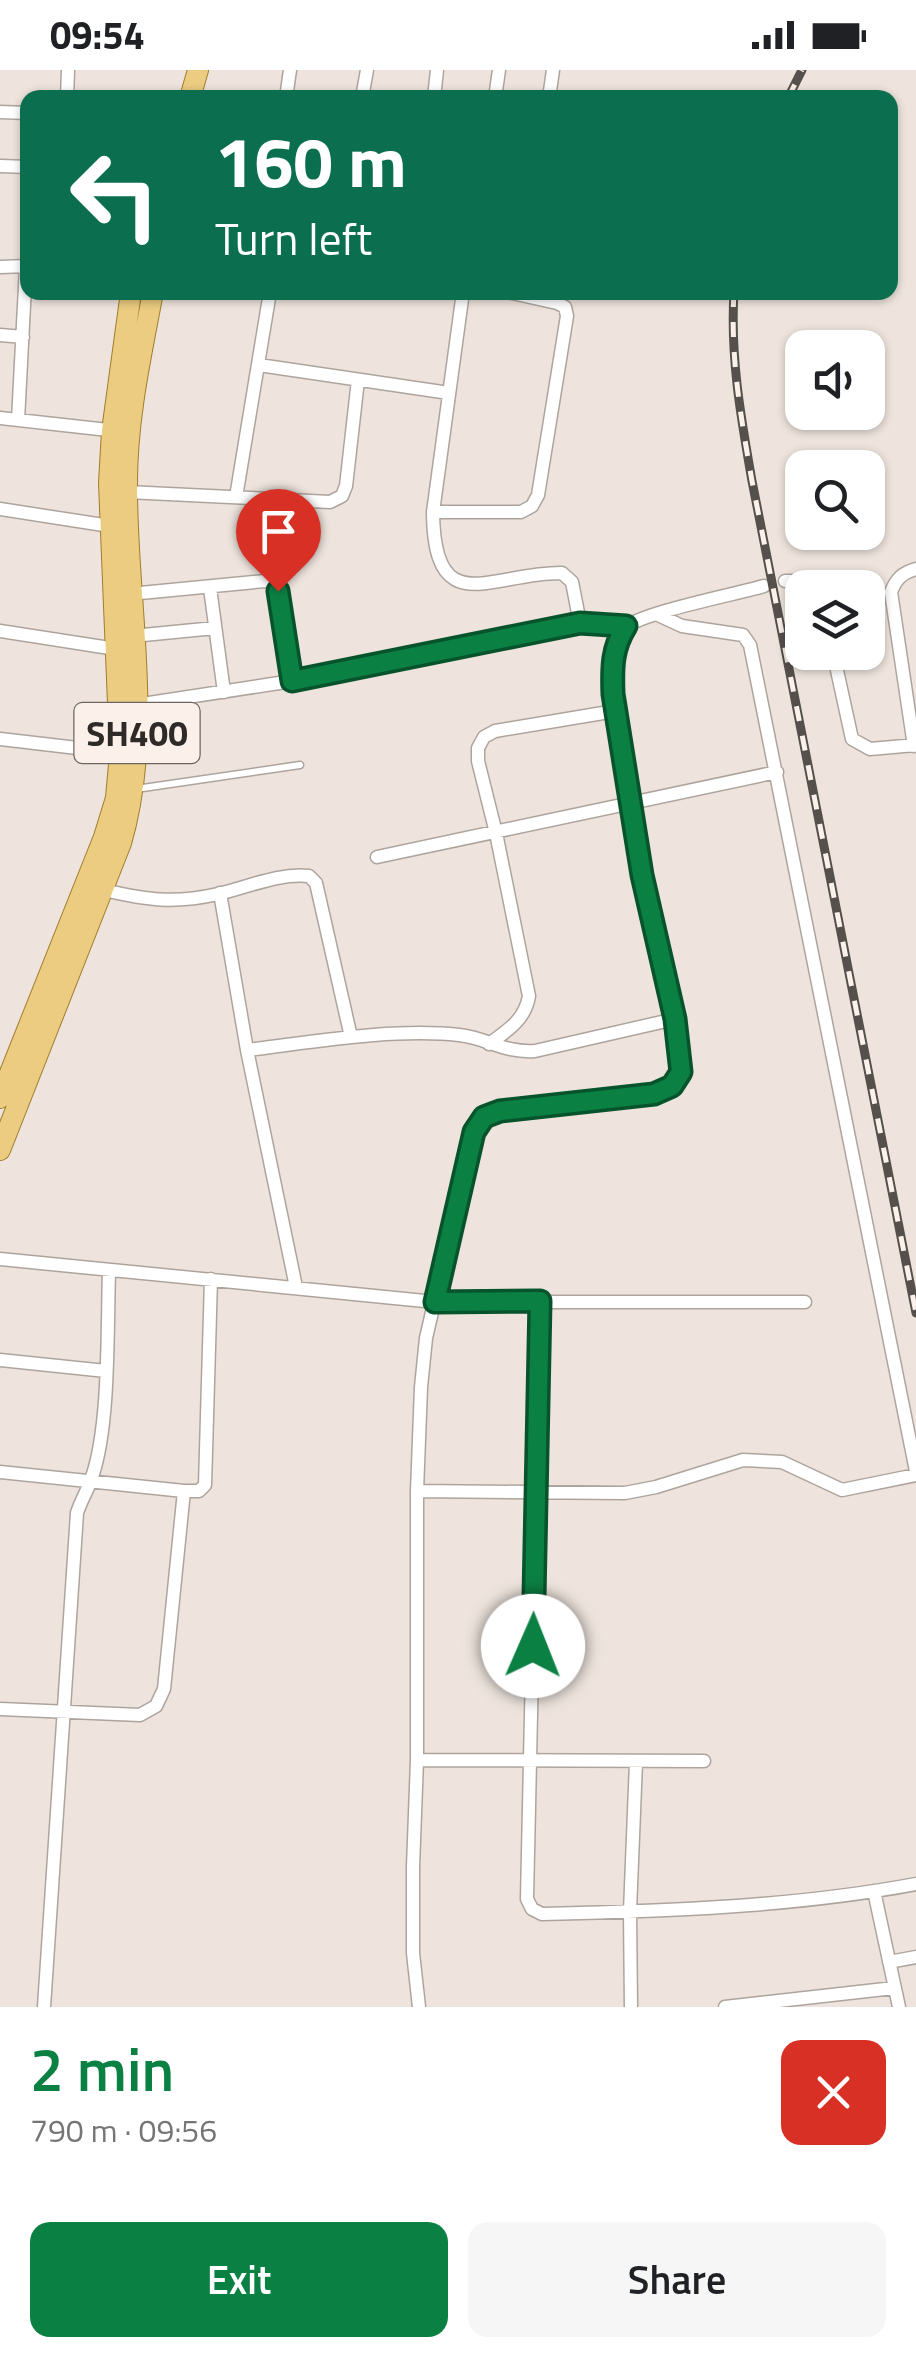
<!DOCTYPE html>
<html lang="en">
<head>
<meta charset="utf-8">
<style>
  :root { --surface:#fff; --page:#f6f6f6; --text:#202124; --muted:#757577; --accent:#0b8043 }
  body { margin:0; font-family:"Titillium Web",sans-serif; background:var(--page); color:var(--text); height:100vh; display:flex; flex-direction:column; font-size:38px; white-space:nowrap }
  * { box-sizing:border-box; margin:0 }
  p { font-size:32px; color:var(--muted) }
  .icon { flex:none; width:55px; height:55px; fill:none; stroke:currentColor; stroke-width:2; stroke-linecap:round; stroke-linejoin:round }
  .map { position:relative; height:1937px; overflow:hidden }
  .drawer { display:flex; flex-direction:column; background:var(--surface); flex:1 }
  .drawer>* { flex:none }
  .banner { position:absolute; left:20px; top:20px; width:878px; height:210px; border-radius:20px; box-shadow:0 2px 8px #0004; background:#0b6e4f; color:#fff; overflow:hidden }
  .fabs { position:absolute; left:785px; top:260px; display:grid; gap:20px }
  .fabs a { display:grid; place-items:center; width:100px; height:100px; border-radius:20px; background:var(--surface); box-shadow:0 2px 8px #0004; font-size:50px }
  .pin { position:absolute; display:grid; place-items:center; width:85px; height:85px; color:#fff; margin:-102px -42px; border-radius:50% 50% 50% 0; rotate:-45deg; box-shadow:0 0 10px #0007 }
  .pin .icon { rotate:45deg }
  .me { position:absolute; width:110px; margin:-55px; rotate:1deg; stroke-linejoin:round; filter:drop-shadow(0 0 8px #0008) }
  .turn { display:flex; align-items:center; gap:35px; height:210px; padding:0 30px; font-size:45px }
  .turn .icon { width:130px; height:130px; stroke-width:2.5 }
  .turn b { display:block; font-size:70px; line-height:85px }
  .round { display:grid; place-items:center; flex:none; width:105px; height:105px; border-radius:20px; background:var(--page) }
  .headline { display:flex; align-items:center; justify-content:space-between; height:170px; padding:0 30px }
  h1 { font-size:60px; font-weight:600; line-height:75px; color:var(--accent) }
  .button { display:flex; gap:20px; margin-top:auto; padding:20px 30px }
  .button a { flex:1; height:115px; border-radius:20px; background:var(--accent); color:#fff; font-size:40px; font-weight:600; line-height:115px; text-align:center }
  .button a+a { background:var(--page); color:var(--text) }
  .status { display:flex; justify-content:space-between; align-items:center; height:70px; padding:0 50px; background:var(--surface); direction:ltr }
  .status svg { height:28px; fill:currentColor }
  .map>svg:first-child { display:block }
</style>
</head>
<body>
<div class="status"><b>09:54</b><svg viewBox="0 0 49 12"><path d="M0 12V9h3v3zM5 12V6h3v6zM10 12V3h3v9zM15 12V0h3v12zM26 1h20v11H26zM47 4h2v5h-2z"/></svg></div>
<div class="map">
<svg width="916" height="1937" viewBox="0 0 916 1937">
  <rect width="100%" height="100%" fill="#eee4dd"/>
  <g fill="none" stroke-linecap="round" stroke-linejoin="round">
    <defs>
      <path id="lane" d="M 136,719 L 300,695"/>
      <path id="street" d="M 67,28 L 68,0
        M 286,28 L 290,0
        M 362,28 L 367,0
        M 434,28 L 437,0
        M 495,28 L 499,0
        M 549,28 L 553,0
        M 0,42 L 28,43
        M 0,96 L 28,97
        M 0,197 L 28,196
        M 463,222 L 433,442 C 434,553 492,502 562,503 L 572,512 L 580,553
        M 0,265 L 23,267
        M 259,295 L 449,323
        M 0,348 L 117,361
        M 18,350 L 26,197
        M 127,422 L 330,432 L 342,426 L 346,416 L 358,310
        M 236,427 L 270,222
        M 0,439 L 110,456
        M 433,442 L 521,442 L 532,436 L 538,425 L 567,246 L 565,237 L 557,233 L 508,222
        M 785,511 L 809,511 L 818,518
        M 210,518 L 224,622
        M 130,524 L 265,511 L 273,513 L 278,521 L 292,611
        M 656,544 L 682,556 L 743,565 L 750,575 L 916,1401
        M 0,561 L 116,579
        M 133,566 L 215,558
        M 833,582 L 852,669 L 870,679 L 916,675
        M 136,635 L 292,611 L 580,553 L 626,555
        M 0,669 L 120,683
        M 914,676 L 891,522 C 896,509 902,503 916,499
        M 377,787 L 777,702
        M 104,820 C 147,830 174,834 218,824 C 249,817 277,803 309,806 L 316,813 L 351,967
        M 220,823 L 247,980 L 296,1217
        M 489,974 C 508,960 525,950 529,926 L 496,763 L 478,691 L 478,678 L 484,667 L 495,661 L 615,641
        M 247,980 C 314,972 392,958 459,965 C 488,968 503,983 535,981 L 675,949
        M 0,1189 L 435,1232 L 805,1232
        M 540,1231 L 527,1829 L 532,1839 L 542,1844 C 666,1841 793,1837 916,1814
        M 0,1290 L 106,1301
        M 0,1402 L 184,1421 L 199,1421 L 205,1415 L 211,1209
        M 417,1421 L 625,1423 L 656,1417 L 743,1390 L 782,1392 L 842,1420 L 916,1405
        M 0,1639 L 140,1645 L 156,1636 L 164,1619 L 184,1421
        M 417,1690 L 704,1691
        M 874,1821 L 899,1937
        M 889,1892 L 916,1887
        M 44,1937 L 77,1443 C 81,1430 88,1420 92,1407 C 110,1355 107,1259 109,1202
        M 419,1937 L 413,1883 L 413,1797 L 417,1690 L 417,1421 L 421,1317 L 426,1268 L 474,1062 L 483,1047 L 500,1041 L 654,1023 L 672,1015 L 681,1002 C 682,924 579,606 625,558 C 639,543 737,524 764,516
        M 631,1937 L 630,1841 L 636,1692
        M 725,1937 L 894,1918"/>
      <path id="primary" d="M 190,28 L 198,0
        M 0,1028 L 104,767 L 116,728 L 120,683 L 109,413 L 112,361 L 131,222
        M 0,1080 L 121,773 C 155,657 126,532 127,413 C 127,348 141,286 153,222"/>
    </defs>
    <use href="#lane" stroke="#aea49e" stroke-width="9"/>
    <use href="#street" stroke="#aea49e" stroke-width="15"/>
    <use href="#primary" stroke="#a07d2b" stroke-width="22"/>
    <use href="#lane" stroke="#fff" stroke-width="6"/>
    <use href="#street" stroke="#fff" stroke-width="12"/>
    <use href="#primary" stroke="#ebcc81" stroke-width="20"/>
    <defs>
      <path id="rail" d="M 788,28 L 802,0
        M 734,222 C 730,287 741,348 752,411 L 916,1243"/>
    </defs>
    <use href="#rail" stroke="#55504c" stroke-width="9"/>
    <use href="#rail" stroke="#fbf1ea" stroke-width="5" stroke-dasharray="15" stroke-linecap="butt"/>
  </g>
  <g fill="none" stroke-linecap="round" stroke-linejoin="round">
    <defs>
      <path id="route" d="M 278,521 L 292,611 L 580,553 L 626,556 C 612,578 612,598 613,624 L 642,805 L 675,949 L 681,1002 L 672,1016 L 654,1024 L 500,1041 L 484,1047 L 474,1062 L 435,1232 L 540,1231 L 533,1576"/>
    </defs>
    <use href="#route" stroke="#07532c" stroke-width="25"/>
    <use href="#route" stroke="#0b8043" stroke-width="18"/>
  </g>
  <g text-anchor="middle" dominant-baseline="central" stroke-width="10" stroke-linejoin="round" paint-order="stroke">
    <rect fill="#fbf1ea" stroke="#6c6662" stroke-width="2.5" x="74.5" y="633" width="125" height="60" rx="8"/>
    <g font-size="35" font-weight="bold" fill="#2e2a27">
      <text x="137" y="663">SH400</text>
    </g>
  </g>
</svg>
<div class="fabs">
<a><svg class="icon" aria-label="sound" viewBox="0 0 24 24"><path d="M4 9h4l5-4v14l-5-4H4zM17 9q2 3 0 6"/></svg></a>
<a><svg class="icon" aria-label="search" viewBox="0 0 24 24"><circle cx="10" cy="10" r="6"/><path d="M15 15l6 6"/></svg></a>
<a><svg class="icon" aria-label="layers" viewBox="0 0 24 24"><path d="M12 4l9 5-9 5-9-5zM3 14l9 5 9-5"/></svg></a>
</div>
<div class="pin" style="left:278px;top:521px;background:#d93025"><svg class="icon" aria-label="arrive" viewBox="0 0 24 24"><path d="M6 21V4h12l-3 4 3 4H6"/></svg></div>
<svg class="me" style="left:533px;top:1576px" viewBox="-20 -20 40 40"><circle r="19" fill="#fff"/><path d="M0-13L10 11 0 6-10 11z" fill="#0b8043"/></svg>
<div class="banner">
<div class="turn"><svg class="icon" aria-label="left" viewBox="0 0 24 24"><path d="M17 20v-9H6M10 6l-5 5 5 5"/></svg><div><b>160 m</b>Turn left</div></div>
</div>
</div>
<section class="drawer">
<div class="headline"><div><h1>2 min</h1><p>790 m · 09:56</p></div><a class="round" style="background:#d93025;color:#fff"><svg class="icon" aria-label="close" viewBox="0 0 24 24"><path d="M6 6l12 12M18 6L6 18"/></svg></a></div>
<div class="button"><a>Exit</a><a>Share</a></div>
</section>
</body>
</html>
